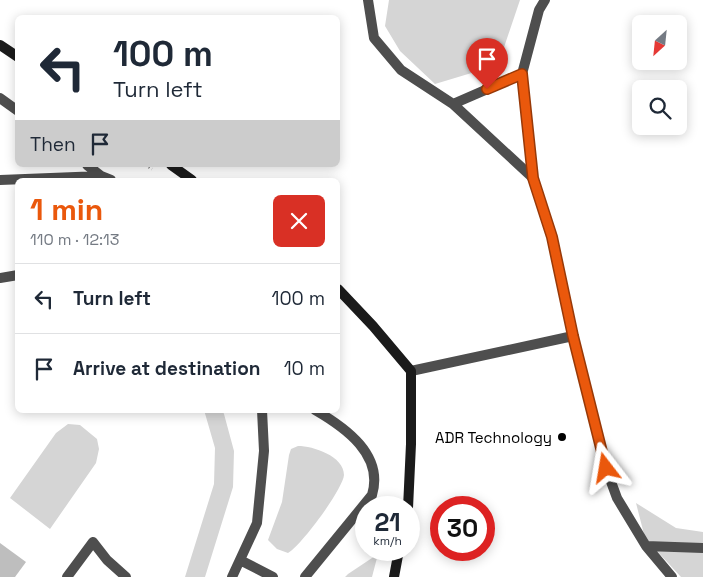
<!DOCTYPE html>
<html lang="en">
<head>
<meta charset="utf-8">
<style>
  :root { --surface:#fff; --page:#f2f2f3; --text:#1f2937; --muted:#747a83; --line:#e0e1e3; --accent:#ea580c }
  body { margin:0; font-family:"Space Grotesk",sans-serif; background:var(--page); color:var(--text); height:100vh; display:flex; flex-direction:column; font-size:19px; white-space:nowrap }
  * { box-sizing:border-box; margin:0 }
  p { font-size:16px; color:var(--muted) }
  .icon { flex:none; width:28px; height:28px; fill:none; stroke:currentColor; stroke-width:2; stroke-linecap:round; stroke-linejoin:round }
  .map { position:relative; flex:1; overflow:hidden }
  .sheet { position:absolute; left:15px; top:178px; width:325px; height:235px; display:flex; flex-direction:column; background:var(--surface); border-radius:8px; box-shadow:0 2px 12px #0003 }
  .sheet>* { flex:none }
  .guide { position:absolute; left:15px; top:15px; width:325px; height:152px; border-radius:8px; box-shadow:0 2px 12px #0003; background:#fff; color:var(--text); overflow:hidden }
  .needle { width:32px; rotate:207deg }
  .buttons { position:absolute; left:632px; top:15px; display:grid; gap:10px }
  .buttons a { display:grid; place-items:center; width:55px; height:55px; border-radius:8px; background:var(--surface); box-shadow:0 2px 12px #0003; font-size:25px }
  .speed { position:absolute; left:355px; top:496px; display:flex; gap:10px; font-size:25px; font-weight:700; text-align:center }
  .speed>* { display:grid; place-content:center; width:65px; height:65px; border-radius:50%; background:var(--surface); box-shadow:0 2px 12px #0003; line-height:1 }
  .speed small { font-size:12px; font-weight:400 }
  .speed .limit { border:8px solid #d22; background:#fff; color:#111 }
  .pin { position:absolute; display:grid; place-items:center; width:42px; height:42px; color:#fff; margin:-51px -21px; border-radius:50% 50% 50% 0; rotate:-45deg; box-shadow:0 0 5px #0007 }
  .pin .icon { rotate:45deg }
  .me { position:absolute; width:55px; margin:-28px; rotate:346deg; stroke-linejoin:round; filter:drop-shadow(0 0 4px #0008) }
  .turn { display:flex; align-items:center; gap:18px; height:105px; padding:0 15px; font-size:22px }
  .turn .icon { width:65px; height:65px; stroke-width:2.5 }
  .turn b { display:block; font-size:35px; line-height:42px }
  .then { display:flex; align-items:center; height:48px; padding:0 15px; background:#0003; gap:10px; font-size:19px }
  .round { display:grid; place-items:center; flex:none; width:52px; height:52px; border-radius:8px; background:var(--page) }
  .summary { display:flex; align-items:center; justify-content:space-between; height:85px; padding:0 15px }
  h1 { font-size:30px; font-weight:700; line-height:38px; color:var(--accent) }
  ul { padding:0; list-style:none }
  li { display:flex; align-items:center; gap:15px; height:70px; padding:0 15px; border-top:1px solid var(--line) }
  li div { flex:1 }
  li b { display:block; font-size:19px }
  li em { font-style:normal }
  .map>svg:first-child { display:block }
</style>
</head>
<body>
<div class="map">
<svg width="703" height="577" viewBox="0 0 703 577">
  <rect width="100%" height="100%" fill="#fff"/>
  <path fill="#d5d5d5" d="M 389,0 L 520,0 L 498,65 L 435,84 L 400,51 L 385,26 Z
    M 204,410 L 222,410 L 224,414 L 234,451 L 233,487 L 205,577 L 185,577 L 214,484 L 215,448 Z
    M 68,424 L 80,425 L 97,439 L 99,449 L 96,463 L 50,529 L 10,498 L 56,433 Z
    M 298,446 C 313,446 344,456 344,475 C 343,489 301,546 288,553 L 277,549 L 268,540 L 282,502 L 289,455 L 291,449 Z
    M 636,503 L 676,528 L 703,532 L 703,577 L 681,577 L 645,538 Z
    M 378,554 L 372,577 L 345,577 L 348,574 Z"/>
  <path fill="#bebebe" d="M 0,543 L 26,562 L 15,577 L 0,577 Z"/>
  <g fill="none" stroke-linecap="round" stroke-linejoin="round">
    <path stroke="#707070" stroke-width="3" stroke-dasharray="1 2.5" stroke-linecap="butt" d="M 146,165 L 152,169"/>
    <path stroke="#4e4e4e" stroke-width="10" d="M 0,98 L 18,111
      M 87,165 L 101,176
      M 0,180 L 101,176 L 111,180
      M 0,278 L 18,275
      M 240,560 L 273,577
      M 67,577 L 93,542 L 107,560 L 126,577
      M 232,577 L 257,523 L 264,451 L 262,410
      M 305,577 L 372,495 C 384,455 346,428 315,410"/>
    <path stroke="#4e4e4e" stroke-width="10" d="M 368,0 L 374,38 L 401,70 L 453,104 L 533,178
      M 545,0 L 539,10 L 522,74 L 533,178 L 552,237 L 573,336 L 606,468 L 617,498 L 646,546 L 672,577
      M 453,104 L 522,74
      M 411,371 L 573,336
      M 646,546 L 703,548"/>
    <path stroke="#1b1b1b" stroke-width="10" d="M 0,45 L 18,57
      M 171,165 L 192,180
      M 338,289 L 373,326 L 411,371 L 411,444 L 408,508
      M 394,577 L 399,550"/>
  </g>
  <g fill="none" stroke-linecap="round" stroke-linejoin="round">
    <defs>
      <path id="route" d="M 487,89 L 522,74 L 533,178 L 552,237 L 573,336 L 606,468"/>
    </defs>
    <use href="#route" stroke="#983908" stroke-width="12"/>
    <use href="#route" stroke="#ea580c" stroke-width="9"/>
  </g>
  <circle fill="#000" stroke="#fff" stroke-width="2" cx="562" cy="437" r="5"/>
  <g text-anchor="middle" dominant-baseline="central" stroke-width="5" stroke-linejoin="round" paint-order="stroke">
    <g font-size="15" fill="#000" stroke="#fff" text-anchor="end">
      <text x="552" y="437">ADR Technology</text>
    </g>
  </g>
</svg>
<div class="buttons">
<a><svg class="needle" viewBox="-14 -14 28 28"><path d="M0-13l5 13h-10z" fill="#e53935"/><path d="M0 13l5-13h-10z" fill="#747a83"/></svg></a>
<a><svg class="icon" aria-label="search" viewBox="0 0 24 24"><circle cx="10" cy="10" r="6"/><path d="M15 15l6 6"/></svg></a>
</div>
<div class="speed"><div>21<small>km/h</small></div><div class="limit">30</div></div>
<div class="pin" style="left:487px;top:89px;background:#d93025"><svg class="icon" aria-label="arrive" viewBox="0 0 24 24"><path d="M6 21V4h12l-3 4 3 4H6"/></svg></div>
<svg class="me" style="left:606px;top:468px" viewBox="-20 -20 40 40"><path d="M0-17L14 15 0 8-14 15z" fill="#ea580c" stroke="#fff" stroke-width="4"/></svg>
<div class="guide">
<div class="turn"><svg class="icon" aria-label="left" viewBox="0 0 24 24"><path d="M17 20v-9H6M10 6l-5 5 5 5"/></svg><div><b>100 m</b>Turn left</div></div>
<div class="then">Then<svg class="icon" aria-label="arrive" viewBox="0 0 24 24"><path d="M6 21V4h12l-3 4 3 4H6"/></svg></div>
</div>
<section class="sheet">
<div class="summary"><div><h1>1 min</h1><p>110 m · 12:13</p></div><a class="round" style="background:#d93025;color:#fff"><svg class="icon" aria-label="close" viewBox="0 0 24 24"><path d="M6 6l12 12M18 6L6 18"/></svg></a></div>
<ul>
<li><svg class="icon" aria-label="left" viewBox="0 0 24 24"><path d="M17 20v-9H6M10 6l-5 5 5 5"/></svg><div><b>Turn left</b></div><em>100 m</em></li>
<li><svg class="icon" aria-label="arrive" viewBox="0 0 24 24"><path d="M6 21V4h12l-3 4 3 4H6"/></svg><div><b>Arrive at destination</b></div><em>10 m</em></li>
</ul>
</section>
</div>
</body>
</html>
